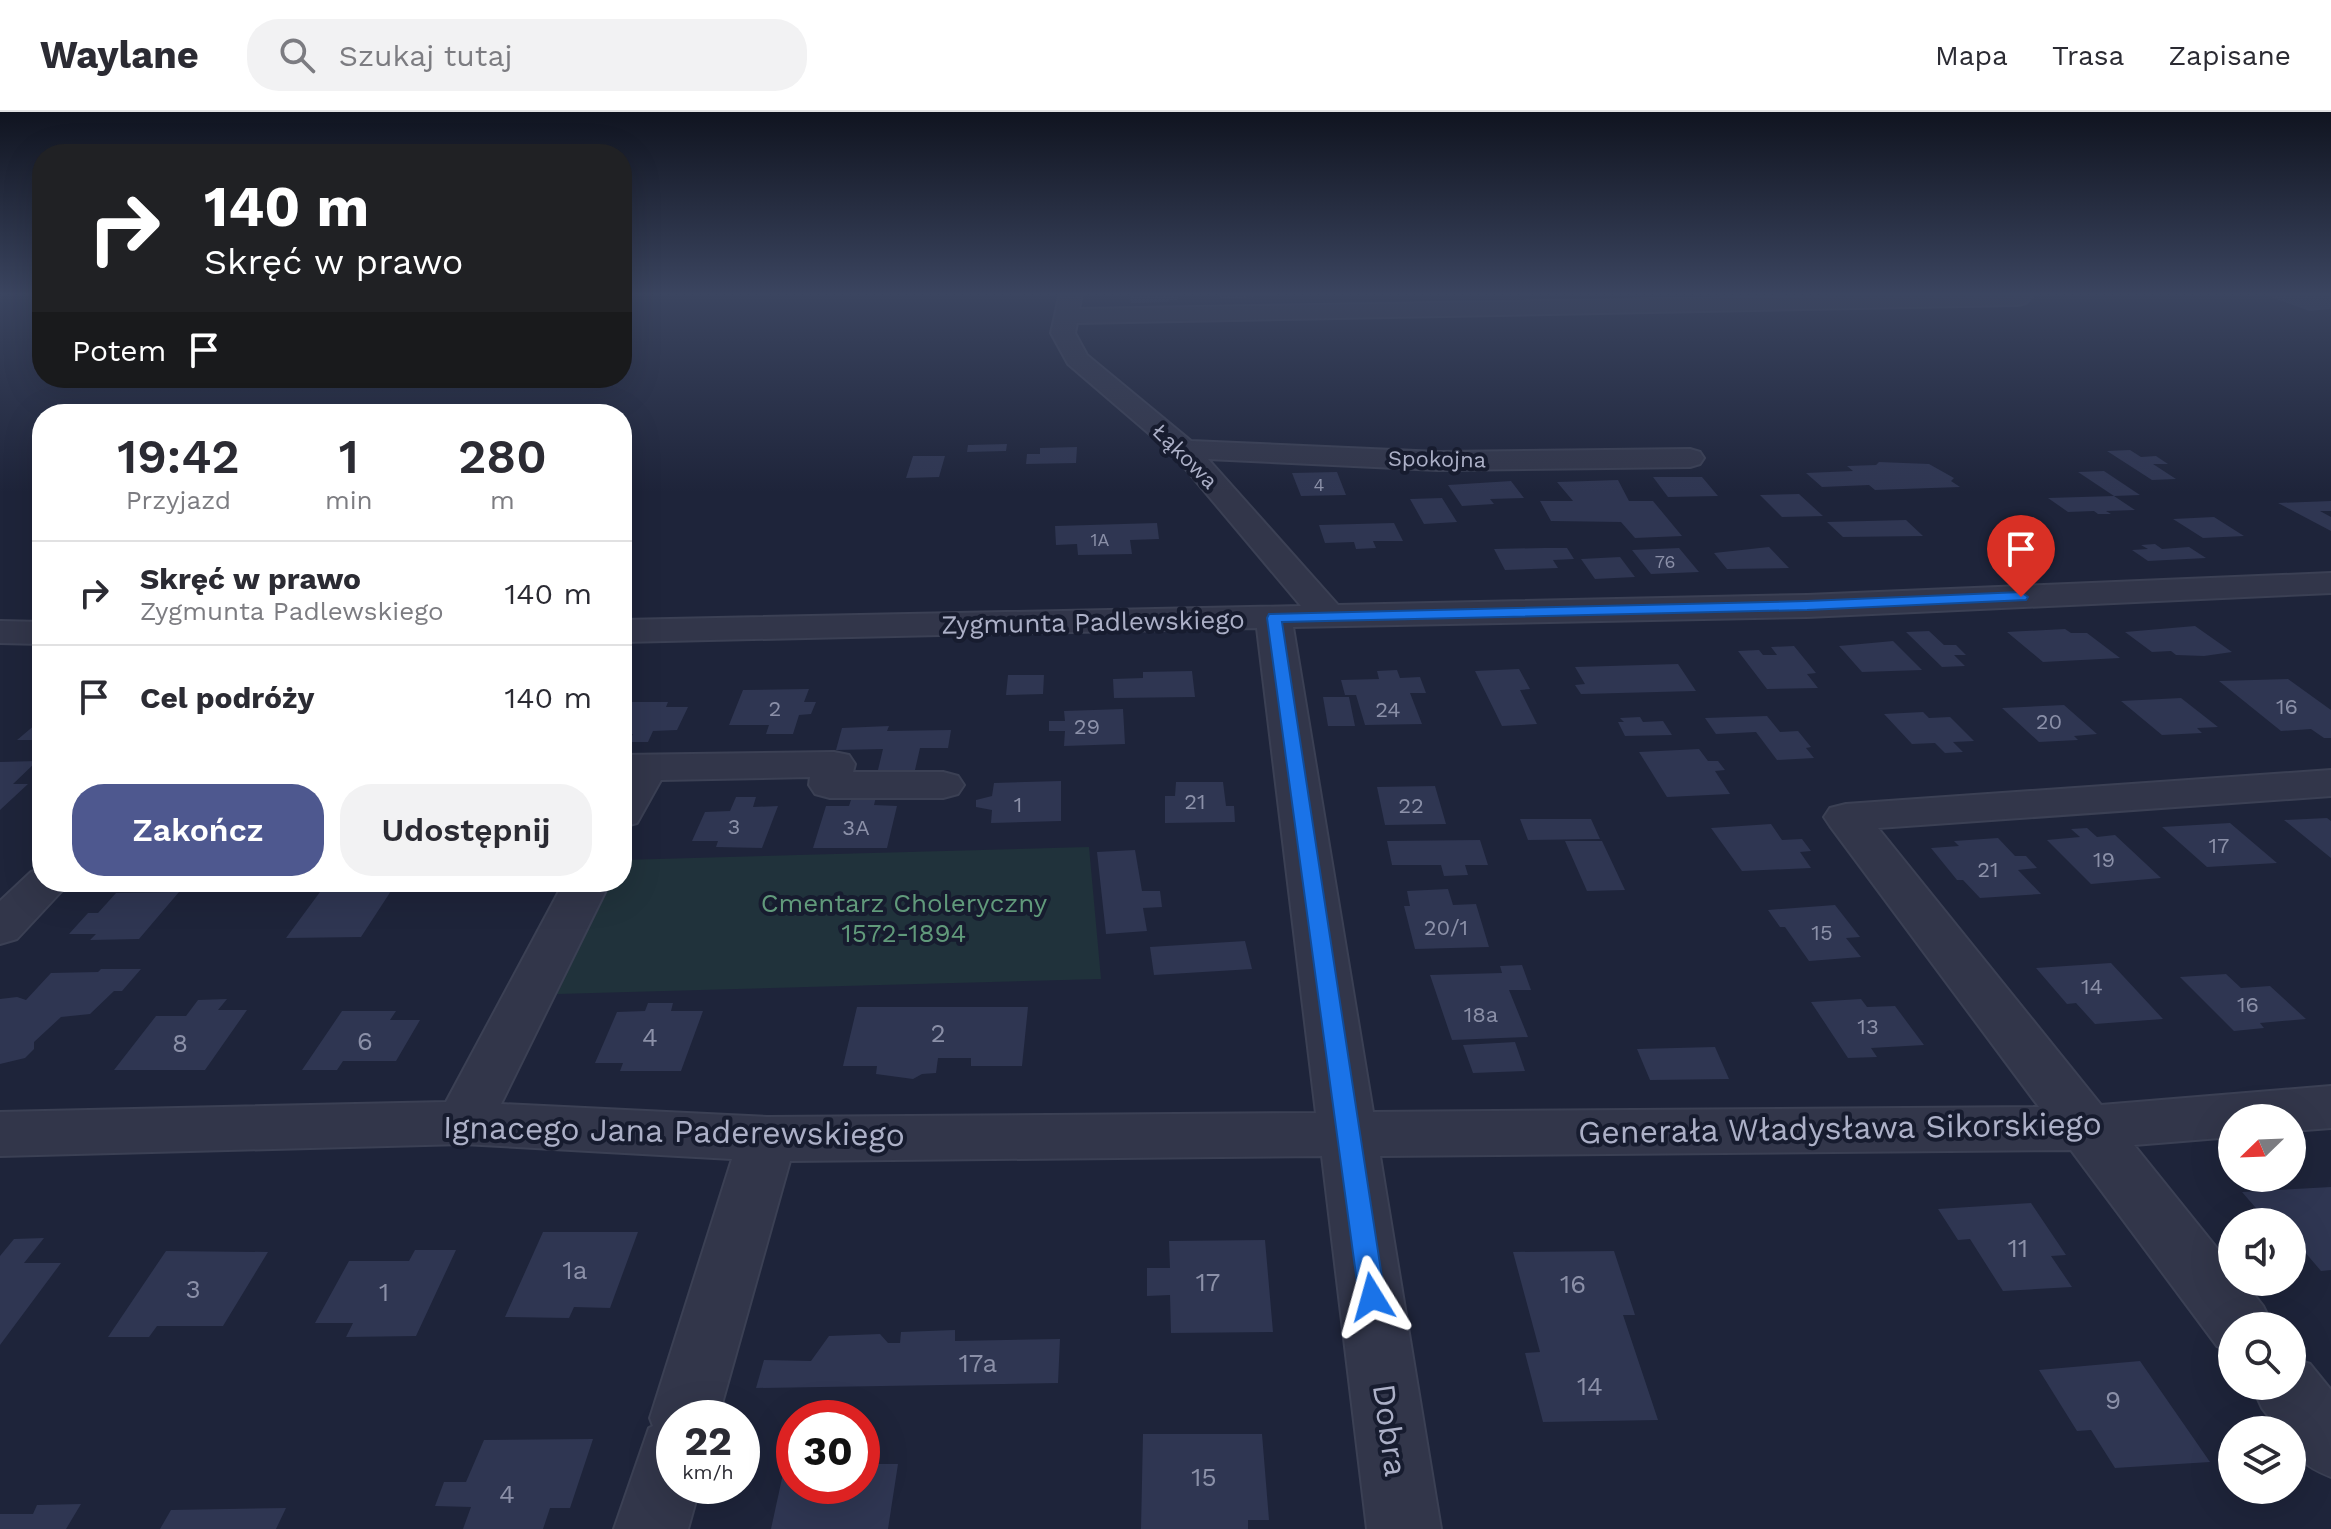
<!DOCTYPE html>
<html lang="pl">
<head>
<meta charset="utf-8">
<style>
  :root { --surface:#fff; --page:#f2f2f3; --text:#2b2b33; --muted:#7c7c81; --line:#e1e1e2; --accent:#4e588f }
  body { margin:0; font-family:"Work Sans",sans-serif; background:var(--page); color:var(--text); height:100vh; display:flex; flex-direction:column; font-size:30px; white-space:nowrap }
  * { box-sizing:border-box; margin:0 }
  p { font-size:26px; color:var(--muted) }
  .icon { flex:none; width:44px; height:44px; fill:none; stroke:currentColor; stroke-width:2; stroke-linecap:round; stroke-linejoin:round }
  .map { position:relative; flex:1; overflow:hidden }
  .sheet { position:absolute; left:32px; top:292px; width:600px; height:488px; display:flex; flex-direction:column; background:var(--surface); border-radius:32px; box-shadow:0 8px 32px #0002 }
  .sheet>* { flex:none }
  .guide { position:absolute; left:32px; top:32px; width:600px; height:244px; border-radius:32px; box-shadow:0 8px 32px #0002; background:#202124; color:#fff; overflow:hidden }
  .needle { width:52px; rotate:247deg }
  .tools { position:absolute; left:2218px; top:992px; display:grid; gap:16px }
  .tools a { display:grid; place-items:center; width:88px; height:88px; border-radius:50%; background:var(--surface); box-shadow:0 8px 32px #0002; font-size:40px }
  .speed { position:absolute; left:656px; top:1288px; display:flex; gap:16px; font-size:40px; font-weight:700; text-align:center }
  .speed>* { display:grid; place-content:center; width:104px; height:104px; border-radius:50%; background:var(--surface); box-shadow:0 8px 32px #0002; line-height:1 }
  .speed small { font-size:20px; font-weight:400 }
  .speed .limit { border:12px solid #d22; background:#fff; color:#111 }
  .pin { position:absolute; display:grid; place-items:center; width:68px; height:68px; color:#fff; margin:-82px -34px; border-radius:50% 50% 50% 0; rotate:-45deg; box-shadow:0 0 8px #0007 }
  .pin .icon { rotate:45deg }
  .me { position:absolute; width:88px; margin:-44px; rotate:352deg; stroke-linejoin:round; filter:drop-shadow(0 0 6px #0008) }
  .turn { display:flex; align-items:center; gap:28px; height:168px; padding:0 40px; font-size:36px }
  .turn .icon { width:104px; height:104px; stroke-width:2.5 }
  .turn b { display:block; font-size:56px; line-height:68px }
  .then { display:flex; align-items:center; height:76px; padding:0 40px; background:#0003; gap:16px; font-size:30px }
  .eta { display:flex; justify-content:space-evenly; align-items:center; height:136px; text-align:center }
  .eta b { font-size:48px; font-weight:600; line-height:56px }
  .cta { display:flex; gap:16px; margin-top:auto; padding:16px 40px }
  .cta a { flex:1; height:92px; border-radius:32px; background:var(--accent); color:#fff; font-size:32px; font-weight:600; line-height:92px; text-align:center }
  .cta a+a { background:var(--page); color:var(--text) }
  ul { padding:0; list-style:none }
  li { display:flex; align-items:center; gap:24px; height:104px; padding:0 40px; border-top:2px solid var(--line) }
  li div { flex:1 }
  li b { display:block; font-size:30px }
  li em { font-style:normal }
  header { display:flex; align-items:center; gap:48px; box-sizing:border-box; height:112px; padding:0 40px; background:var(--surface); border-bottom:2px solid var(--line) }
  header strong { font-size:38px }
  nav { display:flex; gap:44px; margin-inline-start:auto; font-size:28px }
  .search { width:560px; height:72px; background:var(--page); display:flex; align-items:center; gap:20px; box-sizing:border-box; padding:0 28px; border-radius:32px; color:var(--muted); font-size:30px }
  .map>svg:first-child { display:block }
</style>
</head>
<body>
<header>
<strong>Waylane</strong>
<div class="search"><svg class="icon" aria-label="search" viewBox="0 0 24 24"><circle cx="10" cy="10" r="6"/><path d="M15 15l6 6"/></svg>Szukaj tutaj</div>
<nav><a>Mapa</a><a>Trasa</a><a>Zapisane</a></nav>
</header>
<div class="map">
<svg width="2331" height="1417" viewBox="0 0 2331 1417">
  <rect width="100%" height="100%" fill="#1e243a"/>
  <path fill="#20323b" d="M 1089,735 L 1101,867 L 557,882 L 609,770 L 622,770 L 622,748 Z"/>
  <path fill="#2f3652" d="M 1177,181 L 1178,188 L 1168,188 L 1169,190 L 1131,191 L 1130,182 Z
    M 1219,181 L 1268,181 L 1269,184 L 1220,187 Z
    M 2331,181 L 2331,197 L 2309,199 L 2263,182 Z
    M 1007,332 L 1006,339 L 967,340 L 968,333 Z
    M 1077,335 L 1076,351 L 1026,352 L 1027,342 L 1040,342 L 1040,336 Z
    M 2130,338 L 2141,345 L 2156,344 L 2168,352 L 2153,352 L 2176,367 L 2152,368 L 2107,339 Z
    M 913,344 L 945,344 L 939,365 L 906,366 Z
    M 1879,350 L 1929,352 L 1954,366 L 1951,369 L 1960,375 L 1875,378 L 1869,373 L 1822,375 L 1806,361 L 1853,359 L 1847,354 L 1876,353 Z
    M 2104,359 L 2140,383 L 2114,384 L 2078,360 Z
    M 1337,360 L 1346,383 L 1301,384 L 1292,361 Z
    M 1653,365 L 1702,365 L 1718,384 L 1668,385 Z
    M 1618,368 L 1629,389 L 1653,389 L 1682,424 L 1635,426 L 1621,410 L 1551,409 L 1540,389 L 1573,389 L 1557,370 Z
    M 1511,369 L 1524,386 L 1490,387 L 1494,392 L 1462,394 L 1448,373 Z
    M 1799,382 L 1823,404 L 1782,405 L 1760,383 Z
    M 2114,384 L 2135,398 L 2106,399 L 2111,402 L 2098,402 L 2094,399 L 2068,400 L 2048,386 Z
    M 1442,386 L 1457,410 L 1424,412 L 1410,387 Z
    M 2331,389 L 2331,399 L 2320,399 L 2331,405 L 2331,419 L 2278,391 Z
    M 2214,405 L 2244,424 L 2203,426 L 2173,407 Z
    M 1906,408 L 1923,424 L 1843,425 L 1827,410 Z
    M 1157,411 L 1159,427 L 1130,428 L 1132,442 L 1078,443 L 1077,432 L 1056,433 L 1055,414 Z
    M 1394,411 L 1403,429 L 1373,429 L 1376,436 L 1356,437 L 1354,430 L 1325,431 L 1319,413 Z
    M 2155,432 L 2162,437 L 2189,435 L 2206,446 L 2148,449 L 2132,438 L 2148,437 L 2141,433 Z
    M 1769,435 L 1789,456 L 1727,457 L 1714,441 Z
    M 1545,436 L 1567,436 L 1574,447 L 1553,448 L 1558,456 L 1505,458 L 1494,437 Z
    M 1679,436 L 1699,460 L 1651,462 L 1632,438 Z
    M 1620,445 L 1635,465 L 1595,467 L 1581,447 Z
    M 2195,514 L 2232,540 L 2204,544 L 2176,543 L 2171,539 L 2152,540 L 2125,520 Z
    M 2065,517 L 2071,521 L 2087,521 L 2120,546 L 2043,550 L 2007,520 Z
    M 1929,519 L 1944,533 L 1956,533 L 1966,543 L 1954,543 L 1965,554 L 1942,555 L 1906,520 Z
    M 1893,529 L 1922,558 L 1862,560 L 1839,534 Z
    M 1794,534 L 1816,561 L 1807,562 L 1818,576 L 1767,577 L 1738,539 L 1759,538 L 1763,543 L 1777,543 L 1771,535 Z
    M 1678,552 L 1696,579 L 1581,582 L 1575,573 L 1585,572 L 1575,555 Z
    M 1519,557 L 1530,577 L 1520,578 L 1537,612 L 1502,614 L 1475,559 Z
    M 1397,558 L 1400,566 L 1420,565 L 1426,581 L 1410,581 L 1422,612 L 1365,613 L 1356,583 L 1345,583 L 1341,568 L 1379,567 L 1377,559 Z
    M 1192,559 L 1195,585 L 1114,586 L 1113,567 L 1143,566 L 1143,560 Z
    M 1008,563 L 1044,563 L 1043,582 L 1006,583 Z
    M 2288,567 L 2331,598 L 2331,626 L 2324,626 L 2311,617 L 2281,619 L 2219,569 Z
    M 809,577 L 804,590 L 816,590 L 811,602 L 799,603 L 793,622 L 766,622 L 769,613 L 729,613 L 743,578 Z
    M 1323,585 L 1349,585 L 1355,614 L 1328,614 Z
    M 2181,586 L 2218,615 L 2197,616 L 2202,621 L 2162,623 L 2121,589 Z
    M 628,590 L 668,590 L 666,595 L 688,595 L 677,618 L 653,619 L 648,630 L 629,630 L 633,622 L 622,622 L 622,600 Z
    M 2064,593 L 2097,622 L 2074,624 L 2078,628 L 2039,630 L 2002,596 Z
    M 1123,597 L 1125,632 L 1064,634 L 1065,619 L 1049,619 L 1049,609 L 1065,609 L 1064,599 Z
    M 1923,600 L 1929,606 L 1950,605 L 1974,629 L 1953,630 L 1963,640 L 1945,641 L 1935,631 L 1912,632 L 1884,602 Z
    M 1767,604 L 1780,620 L 1798,619 L 1811,635 L 1806,636 L 1814,646 L 1777,648 L 1756,620 L 1716,622 L 1705,606 Z
    M 1640,605 L 1643,610 L 1663,609 L 1672,623 L 1625,624 L 1618,610 L 1624,610 L 1620,606 Z
    M 42,607 L 42,628 L 17,628 Z
    M 889,614 L 887,619 L 951,618 L 948,636 L 920,636 L 915,658 L 878,658 L 883,637 L 836,638 L 842,616 Z
    M 1699,637 L 1708,649 L 1718,649 L 1725,658 L 1715,659 L 1730,682 L 1667,685 L 1639,640 Z
    M 37,649 L 13,672 L 28,672 L 0,698 L 0,650 Z
    M 1061,669 L 1061,709 L 991,711 L 992,698 L 976,695 L 976,688 L 992,684 L 994,671 Z
    M 1176,670 L 1223,670 L 1226,694 L 1234,694 L 1235,710 L 1165,711 L 1165,684 L 1175,684 Z
    M 1435,674 L 1446,712 L 1385,713 L 1377,675 Z
    M 736,685 L 756,685 L 753,695 L 778,694 L 762,736 L 716,735 L 718,729 L 692,729 L 705,700 L 730,699 Z
    M 852,685 L 876,685 L 874,693 L 897,694 L 887,736 L 813,736 L 826,694 L 849,694 Z
    M 2327,706 L 2331,709 L 2331,746 L 2284,708 Z
    M 1520,707 L 1591,707 L 1600,727 L 1528,728 Z
    M 2230,711 L 2277,751 L 2207,755 L 2162,715 Z
    M 1771,712 L 1782,728 L 1802,727 L 1811,739 L 1800,740 L 1811,756 L 1742,759 L 1711,716 Z
    M 2087,716 L 2097,725 L 2115,723 L 2161,766 L 2091,772 L 2047,728 L 2080,725 L 2071,717 Z
    M 1998,726 L 2015,744 L 2026,744 L 2037,756 L 2018,758 L 2041,782 L 1980,786 L 1963,768 L 1957,768 L 1931,736 L 1959,734 L 1954,729 Z
    M 1480,728 L 1488,753 L 1465,753 L 1468,763 L 1444,764 L 1441,753 L 1392,753 L 1387,729 Z
    M 1565,729 L 1602,729 L 1625,778 L 1587,779 Z
    M 1135,738 L 1142,779 L 1160,779 L 1162,795 L 1143,796 L 1147,819 L 1106,822 L 1097,740 Z
    M 1448,777 L 1453,793 L 1476,792 L 1489,835 L 1415,837 L 1404,794 L 1410,794 L 1407,779 Z
    M 391,779 L 361,825 L 286,826 L 320,780 Z
    M 179,780 L 139,827 L 90,828 L 96,822 L 69,822 L 88,801 L 98,801 L 116,781 Z
    M 1835,793 L 1860,825 L 1846,826 L 1861,845 L 1809,849 L 1785,815 L 1780,815 L 1768,798 Z
    M 1245,829 L 1252,857 L 1154,863 L 1150,835 Z
    M 2111,851 L 2163,907 L 2095,912 L 2076,891 L 2067,892 L 2036,856 Z
    M 1522,853 L 1531,878 L 1509,878 L 1528,925 L 1452,928 L 1430,863 L 1502,861 L 1500,854 Z
    M 101,857 L 141,857 L 122,879 L 114,879 L 90,902 L 61,905 L 34,930 L 34,937 L 25,946 L 0,952 L 0,887 L 17,885 L 26,888 L 51,861 L 98,860 Z
    M 2226,862 L 2241,876 L 2270,874 L 2306,907 L 2260,911 L 2264,916 L 2234,919 L 2180,865 Z
    M 227,887 L 218,898 L 247,898 L 205,958 L 114,958 L 156,904 L 186,904 L 198,888 Z
    M 1861,887 L 1867,895 L 1895,894 L 1924,933 L 1871,936 L 1877,945 L 1848,946 L 1811,890 Z
    M 648,891 L 673,891 L 671,899 L 703,899 L 681,959 L 620,959 L 623,951 L 595,951 L 617,900 L 645,899 Z
    M 857,895 L 1028,895 L 1022,954 L 971,954 L 971,946 L 938,946 L 936,961 L 922,962 L 913,967 L 876,962 L 877,954 L 843,954 Z
    M 342,899 L 396,899 L 390,908 L 420,908 L 396,949 L 343,949 L 337,958 L 302,958 Z
    M 1515,930 L 1525,959 L 1473,961 L 1463,933 Z
    M 1715,935 L 1729,967 L 1650,968 L 1637,937 Z
    M 2331,1075 L 2331,1158 L 2321,1159 L 2292,1125 L 2292,1110 L 2268,1110 L 2242,1080 Z
    M 2031,1091 L 2066,1143 L 2051,1144 L 2072,1175 L 2003,1179 L 1970,1127 L 1958,1128 L 1938,1097 Z
    M 543,1120 L 638,1120 L 610,1196 L 574,1195 L 569,1206 L 505,1205 Z
    M 44,1126 L 24,1151 L 61,1151 L 0,1233 L 0,1144 L 14,1127 Z
    M 1265,1128 L 1273,1220 L 1171,1221 L 1170,1183 L 1147,1184 L 1147,1156 L 1170,1156 L 1169,1129 Z
    M 415,1138 L 456,1138 L 416,1224 L 346,1225 L 353,1211 L 315,1211 L 349,1149 L 409,1149 Z
    M 166,1139 L 268,1140 L 223,1214 L 157,1214 L 149,1225 L 108,1225 Z
    M 1614,1139 L 1635,1203 L 1623,1203 L 1658,1308 L 1543,1310 L 1525,1241 L 1540,1240 L 1513,1140 Z
    M 955,1218 L 955,1229 L 1060,1227 L 1058,1271 L 756,1276 L 764,1248 L 811,1249 L 829,1224 L 880,1222 L 888,1231 L 900,1231 L 901,1220 Z
    M 2140,1249 L 2210,1350 L 2115,1356 L 2091,1318 L 2077,1319 L 2039,1258 Z
    M 1143,1322 L 1262,1322 L 1269,1408 L 1248,1408 L 1248,1417 L 1141,1417 Z
    M 593,1327 L 570,1396 L 550,1396 L 543,1417 L 463,1417 L 471,1395 L 435,1394 L 444,1370 L 466,1370 L 484,1328 Z
    M 786,1348 L 794,1351 L 794,1374 L 862,1374 L 862,1352 L 898,1352 L 888,1417 L 771,1417 Z
    M 81,1392 L 66,1417 L 0,1417 L 0,1402 L 33,1402 L 37,1393 Z
    M 286,1396 L 276,1417 L 160,1417 L 171,1398 Z"/>
  <g fill="none" stroke-linecap="round" stroke-linejoin="round">
    <defs>
      <path id="minor" d="M 1060,181 L 1082,181 L 1079,197 L 2035,181 L 2026,191 L 2018,193 L 1077,211 L 1075,221 L 1087,243 L 1191,329 L 1438,340 L 1690,337 L 1700,340 L 1704,346 L 1700,352 L 1690,355 L 1438,358 L 1208,347 L 1338,493 L 1807,483 L 2331,461 L 2331,481 L 1807,505 L 1293,515 L 1373,1000 L 2039,995 L 1830,714 L 1824,705 L 1830,696 L 1846,692 L 2331,658 L 2331,684 L 1878,716 L 2101,993 L 2331,974 L 2331,1016 L 2292,1019 L 2292,1006 L 2232,1006 L 2232,1025 L 2134,1033 L 2232,1155 L 2232,1170 L 2244,1170 L 2263,1194 L 2273,1214 L 2232,1214 L 2232,1239 L 2217,1234 L 2071,1038 L 1380,1044 L 1441,1417 L 1367,1417 L 1322,1044 L 790,1049 L 718,1306 L 674,1306 L 674,1374 L 700,1374 L 688,1417 L 614,1417 L 649,1316 L 653,1314 L 650,1306 L 732,1047 L 463,1032 L 0,1044 L 0,1000 L 446,990 L 564,770 L 610,770 L 501,992 L 767,1005 L 1316,1001 L 1257,516 L 622,530 L 622,508 L 1301,494 L 1174,343 L 1068,252 L 1051,221 Z
        M 0,509 L 42,510 L 42,532 L 0,531 Z
        M 834,640 L 849,643 L 855,652 L 853,660 L 943,660 L 958,664 L 964,673 L 958,682 L 943,686 L 830,686 L 815,682 L 809,673 L 810,665 L 661,668 L 637,711 L 622,715 L 622,643 Z
        M 42,757 L 42,770 L 70,770 L 17,827 L 0,832 L 0,789 L 31,760 Z
        M 2292,1246 L 2310,1252 L 2331,1278 L 2331,1365 C 2306,1355 2292,1346 2292,1318 L 2279,1318 L 2262,1296 L 2252,1274 L 2292,1274 Z"/>
    </defs>
    <use href="#minor" stroke="#3b4054" stroke-width="4"/>
    <use href="#minor" fill="#32364a" fill-rule="evenodd"/>
  </g>
  <linearGradient id="sky" x2="0" y2="1"><stop stop-color="#101420"/><stop offset="0.48" stop-color="#3b4560"/><stop offset="1" stop-color="#3b4560" stop-opacity="0"/></linearGradient>
  <rect width="2331" height="380" fill="url(#sky)"/>
  <path fill="#1a73e8" stroke="#114b97" stroke-width="2" d="M 2021,480 L 2028,485 L 2026,488 L 1807,498 L 1282,510 L 1385,1185 L 1382,1193 L 1372,1196 L 1363,1193 L 1359,1185 L 1267,506 L 1269,502 L 1807,489 Z"/>
  <g text-anchor="middle" dominant-baseline="central" stroke-width="8" stroke-linejoin="round" paint-order="stroke">
    <g font-size="18" fill="#8b90a8">
      <text x="1319" y="372">4</text>
      <text x="1100" y="427">1A</text>
      <text x="1665" y="449">76</text>
    </g>
    <g font-size="22" fill="#acb0c7" stroke="#171c2f">
      <text transform="translate(1185 344) rotate(45)">Łąkowa</text>
      <text transform="translate(1437 347) rotate(1)">Spokojna</text>
    </g>
    <g font-size="22" fill="#8b90a8">
      <text x="2287" y="594">16</text>
      <text x="775" y="596">2</text>
      <text x="1388" y="597">24</text>
      <text x="2049" y="609">20</text>
      <text x="1087" y="614">29</text>
      <text x="1195" y="689">21</text>
      <text x="1018" y="692">1</text>
      <text x="1411" y="693">22</text>
      <text x="734" y="714">3</text>
      <text x="856" y="715">3A</text>
      <text x="2219" y="733">17</text>
      <text x="2104" y="747">19</text>
      <text x="1988" y="757">21</text>
      <text x="1446" y="815">20/1</text>
      <text x="1822" y="820">15</text>
      <text x="2092" y="874">14</text>
      <text x="2248" y="892">16</text>
      <text x="1481" y="902">18a</text>
      <text x="1868" y="914">13</text>
    </g>
    <g font-size="26" fill="#acb0c7" stroke="#171c2f">
      <text transform="translate(1093 510) rotate(-1)">Zygmunta Padlewskiego</text>
    </g>
    <g font-size="26" fill="#619a7b" stroke="#171c2f">
      <text x="904" y="791">Cmentarz Choleryczny<tspan x="904" dy="30">1572-1894</tspan></text>
    </g>
    <g font-size="26" fill="#8b90a8">
      <text x="938" y="921">2</text>
      <text x="650" y="925">4</text>
      <text x="365" y="929">6</text>
      <text x="180" y="931">8</text>
      <text x="2018" y="1136">11</text>
      <text x="575" y="1158">1a</text>
      <text x="1208" y="1170">17</text>
      <text x="1573" y="1172">16</text>
      <text x="193" y="1177">3</text>
      <text x="384" y="1180">1</text>
      <text x="978" y="1251">17a</text>
      <text x="1590" y="1274">14</text>
      <text x="2113" y="1288">9</text>
      <text x="1204" y="1365">15</text>
      <text x="507" y="1382">4</text>
    </g>
    <g font-size="32" fill="#acb0c7" stroke="#171c2f">
      <text transform="translate(1840 1016) rotate(-1)">Generała Władysława Sikorskiego</text>
      <text transform="translate(674 1019) rotate(1)">Ignacego Jana Paderewskiego</text>
      <text transform="translate(1390 1318) rotate(82)">Dobra</text>
    </g>
  </g>
</svg>
<div class="tools">
<a><svg class="needle" viewBox="-14 -14 28 28"><path d="M0-13l5 13h-10z" fill="#e53935"/><path d="M0 13l5-13h-10z" fill="#7c7c81"/></svg></a>
<a><svg class="icon" aria-label="sound" viewBox="0 0 24 24"><path d="M4 9h4l5-4v14l-5-4H4zM17 9q2 3 0 6"/></svg></a>
<a><svg class="icon" aria-label="search" viewBox="0 0 24 24"><circle cx="10" cy="10" r="6"/><path d="M15 15l6 6"/></svg></a>
<a><svg class="icon" aria-label="layers" viewBox="0 0 24 24"><path d="M12 4l9 5-9 5-9-5zM3 14l9 5 9-5"/></svg></a>
</div>
<div class="speed"><div>22<small>km/h</small></div><div class="limit">30</div></div>
<div class="pin" style="left:2021px;top:485px;background:#d93025"><svg class="icon" aria-label="arrive" viewBox="0 0 24 24"><path d="M6 21V4h12l-3 4 3 4H6"/></svg></div>
<svg class="me" style="left:1372px;top:1185px" viewBox="-20 -20 40 40"><path d="M0-17L14 15 0 8-14 15z" fill="#1a73e8" stroke="#fff" stroke-width="4"/></svg>
<div class="guide">
<div class="turn"><svg class="icon" aria-label="right" viewBox="0 0 24 24"><path d="M7 20v-9h11M14 6l5 5-5 5"/></svg><div><b>140 m</b>Skręć w prawo</div></div>
<div class="then">Potem<svg class="icon" aria-label="arrive" viewBox="0 0 24 24"><path d="M6 21V4h12l-3 4 3 4H6"/></svg></div>
</div>
<section class="sheet">
<div class="eta">
<div><b>19:42</b><p>Przyjazd</p></div>
<div><b>1</b><p>min</p></div>
<div><b>280</b><p>m</p></div>
</div>
<ul>
<li><svg class="icon" aria-label="right" viewBox="0 0 24 24"><path d="M7 20v-9h11M14 6l5 5-5 5"/></svg><div><b>Skręć w prawo</b><p>Zygmunta Padlewskiego</p></div><em>140 m</em></li>
<li><svg class="icon" aria-label="arrive" viewBox="0 0 24 24"><path d="M6 21V4h12l-3 4 3 4H6"/></svg><div><b>Cel podróży</b></div><em>140 m</em></li>
</ul>
<div class="cta"><a>Zakończ</a><a>Udostępnij</a></div>
</section>
</div>
</body>
</html>
